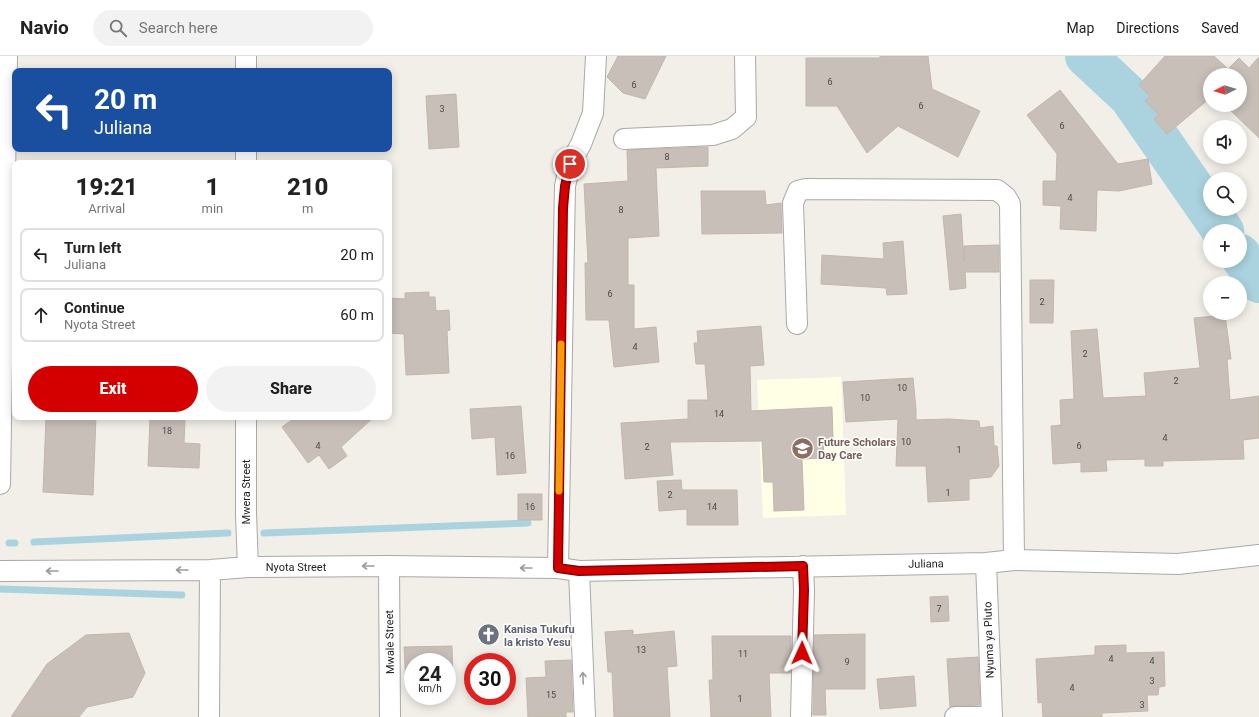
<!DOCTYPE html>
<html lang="en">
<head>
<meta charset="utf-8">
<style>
  :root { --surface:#fff; --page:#f2f2f2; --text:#222; --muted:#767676; --line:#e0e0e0; --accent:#d40000 }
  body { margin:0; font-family:Roboto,sans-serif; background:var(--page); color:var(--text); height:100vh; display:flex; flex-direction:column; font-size:15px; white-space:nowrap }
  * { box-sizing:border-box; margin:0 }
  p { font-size:13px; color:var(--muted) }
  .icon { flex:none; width:22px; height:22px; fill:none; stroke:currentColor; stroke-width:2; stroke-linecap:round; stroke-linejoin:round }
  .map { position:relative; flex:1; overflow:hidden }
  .details { position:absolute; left:12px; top:104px; width:380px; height:260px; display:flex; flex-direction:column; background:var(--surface); border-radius:8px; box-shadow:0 2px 10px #0003 }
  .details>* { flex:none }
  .hud { position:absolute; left:12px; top:12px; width:380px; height:84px; border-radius:8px; box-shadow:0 2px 10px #0003; background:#1a4fa0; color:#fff; overflow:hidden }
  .needle { width:26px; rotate:265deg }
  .tools { position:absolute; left:1203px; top:12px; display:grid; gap:8px }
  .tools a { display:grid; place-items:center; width:44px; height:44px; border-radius:50%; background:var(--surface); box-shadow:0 2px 10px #0003; font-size:20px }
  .speed { position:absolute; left:404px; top:597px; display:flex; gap:8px; font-size:20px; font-weight:700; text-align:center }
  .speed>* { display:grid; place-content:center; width:52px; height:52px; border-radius:50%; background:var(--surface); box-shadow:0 2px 10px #0003; line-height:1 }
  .speed small { font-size:10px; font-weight:400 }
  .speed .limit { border:6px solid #d22; background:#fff; color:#111 }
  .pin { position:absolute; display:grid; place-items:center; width:34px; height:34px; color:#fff; margin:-17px; border:2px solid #fff; border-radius:50%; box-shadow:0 1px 4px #0007 }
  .me { position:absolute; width:44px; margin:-22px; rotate:1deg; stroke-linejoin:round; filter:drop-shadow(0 0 3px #0008) }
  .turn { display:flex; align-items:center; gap:14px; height:84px; padding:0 16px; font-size:18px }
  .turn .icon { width:52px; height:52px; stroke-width:2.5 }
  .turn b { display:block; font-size:28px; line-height:34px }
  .eta { display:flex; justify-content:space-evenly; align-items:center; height:68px; text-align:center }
  .eta b { font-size:24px; font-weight:800; line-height:28px }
  .action { display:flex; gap:8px; margin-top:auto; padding:8px 16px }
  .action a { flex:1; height:46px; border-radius:24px; background:var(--accent); color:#fff; font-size:16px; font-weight:800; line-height:46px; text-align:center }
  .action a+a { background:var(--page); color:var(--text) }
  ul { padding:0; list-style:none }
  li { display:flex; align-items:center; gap:12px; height:54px; margin:0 8px 6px; padding:0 8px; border:2px solid var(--line); border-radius:8px }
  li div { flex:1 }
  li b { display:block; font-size:15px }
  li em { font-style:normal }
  header { display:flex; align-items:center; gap:24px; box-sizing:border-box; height:56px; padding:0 20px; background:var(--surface); border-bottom:1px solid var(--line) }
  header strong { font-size:19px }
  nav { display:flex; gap:22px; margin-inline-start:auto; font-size:14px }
  .search { width:280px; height:36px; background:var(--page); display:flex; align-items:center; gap:10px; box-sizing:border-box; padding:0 14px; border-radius:22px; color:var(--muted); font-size:15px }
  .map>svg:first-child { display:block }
</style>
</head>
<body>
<header>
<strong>Navio</strong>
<div class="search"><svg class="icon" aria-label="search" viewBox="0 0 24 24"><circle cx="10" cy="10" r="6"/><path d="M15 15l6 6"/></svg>Search here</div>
<nav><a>Map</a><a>Directions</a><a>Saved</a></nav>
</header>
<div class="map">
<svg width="1259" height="661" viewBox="0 0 1259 661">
  <rect width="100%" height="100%" fill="#f2efe9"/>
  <path fill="#ffffe5" d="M 841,321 L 846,459 L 763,462 L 757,324 Z"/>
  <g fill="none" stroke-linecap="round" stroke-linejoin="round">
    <path stroke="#aad3df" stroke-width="7" d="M 264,477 L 528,467
      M 34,486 L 228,477
      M 9,487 L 15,487
      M 0,533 L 182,539"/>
    <path stroke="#aad3df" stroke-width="42" d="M 1086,0 L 1130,41 L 1223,175
      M 1240,199 L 1259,226"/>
  </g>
  <path fill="#c7bfb8" stroke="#c4b6ab" d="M 618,0 L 666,0 L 645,43 L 623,37 L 607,21 Z
    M 880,0 L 928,0 L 932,33 L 980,55 L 958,101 L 898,70 L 867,97 L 837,50 L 806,50 L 806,2 L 880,2 Z
    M 1165,0 L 1214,0 L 1228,13 L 1239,2 L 1249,12 L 1259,1 L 1259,82 L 1225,49 L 1240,49 L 1240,19 L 1210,19 L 1210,42 L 1167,78 L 1154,63 L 1159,59 L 1145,45 L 1150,40 L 1139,29 Z
    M 1060,34 L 1118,108 L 1148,103 L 1152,128 L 1119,135 L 1097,134 L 1096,175 L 1060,173 L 1061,150 L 1043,149 L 1043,125 L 1056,125 L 1057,98 L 1027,59 Z
    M 456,38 L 459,91 L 429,93 L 426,40 Z
    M 708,91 L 708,110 L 656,112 L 659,180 L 628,182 L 628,229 L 634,229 L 634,273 L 656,271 L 659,306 L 614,311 L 609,264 L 586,264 L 585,207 L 588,207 L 584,128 L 628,125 L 627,94 Z
    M 701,135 L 765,135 L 766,149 L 781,147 L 782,177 L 702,178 Z
    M 961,158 L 964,206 L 964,190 L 999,189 L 999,216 L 965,216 L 966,232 L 950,234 L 943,160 Z
    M 903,185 L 907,238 L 887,239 L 886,232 L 821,228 L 822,199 L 884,203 L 883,187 Z
    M 1030,224 L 1054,224 L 1053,267 L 1030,267 Z
    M 429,236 L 429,241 L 435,241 L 436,255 L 449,254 L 450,274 L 447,275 L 449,317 L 406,319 L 404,278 L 389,277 L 389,242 L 405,243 L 405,237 Z
    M 1225,259 L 1231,303 L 1227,303 L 1230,344 L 1259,340 L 1259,382 L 1243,384 L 1244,403 L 1163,405 L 1163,410 L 1145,410 L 1145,403 L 1106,404 L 1107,415 L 1081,416 L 1081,406 L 1053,408 L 1051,370 L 1061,369 L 1060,344 L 1074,343 L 1071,275 L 1097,273 L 1103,342 L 1146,340 L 1144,317 L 1200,312 L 1194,262 Z
    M 761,270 L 764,309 L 750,310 L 751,355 L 832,351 L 833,382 L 823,383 L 824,402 L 802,403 L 804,454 L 774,455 L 773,426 L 764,426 L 762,385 L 670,386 L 673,419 L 625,423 L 621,367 L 688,363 L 688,344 L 708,344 L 705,308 L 696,308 L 694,287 L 698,287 L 697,275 Z
    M 913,322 L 916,353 L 916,364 L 949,363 L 979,365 L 980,372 L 993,370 L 994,390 L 997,390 L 999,410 L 991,421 L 969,423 L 969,444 L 928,446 L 926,410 L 896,410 L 898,363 L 846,366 L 843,326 Z
    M 521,350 L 526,417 L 497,419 L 495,381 L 472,383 L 470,353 Z
    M 46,361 L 96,361 L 93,439 L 43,436 Z
    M 296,361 L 374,361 L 341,391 L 347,400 L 329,413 L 319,399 L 308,407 L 282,371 Z
    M 150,362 L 185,363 L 184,387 L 200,388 L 199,412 L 148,410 Z
    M 681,424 L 682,434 L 737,434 L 738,469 L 687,469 L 687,453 L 659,455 L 657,425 Z
    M 518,438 L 542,438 L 542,464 L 518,464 Z
    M 948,540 L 949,565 L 931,566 L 930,541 Z
    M 633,574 L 633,579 L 674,575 L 677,610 L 667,611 L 670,661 L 614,661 L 612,616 L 608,616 L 605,576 Z
    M 129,577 L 145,617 L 133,641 L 87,651 L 79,661 L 11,661 L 47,608 L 86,579 Z
    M 865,578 L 865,633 L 825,633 L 826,659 L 813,659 L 814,579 Z
    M 712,580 L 791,580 L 791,617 L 769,617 L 771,661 L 711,661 L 709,624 L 713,624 Z
    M 1126,589 L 1126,597 L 1164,596 L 1165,630 L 1159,631 L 1158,639 L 1147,639 L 1148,655 L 1102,657 L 1102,661 L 1043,661 L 1042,646 L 1038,647 L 1036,603 L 1095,599 L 1095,590 Z
    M 452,590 L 453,628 L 447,628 L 447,606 L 413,606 L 413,629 L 406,629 L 404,591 Z
    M 978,601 L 980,649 L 955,650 L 950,651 L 947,603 Z
    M 571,604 L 573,656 L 566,656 L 566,661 L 528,661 L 526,622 L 546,621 L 545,605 Z
    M 914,620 L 916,650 L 880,653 L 877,623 Z"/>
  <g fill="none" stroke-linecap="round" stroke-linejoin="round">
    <defs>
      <path id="minor" d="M 246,15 L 246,0
        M 624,83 L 713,79 L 732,73 L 746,61 L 745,0
        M 246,107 L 246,93
        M 797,268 L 793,147 L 798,135 L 806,133 L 997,134 L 1006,141 L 1010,148 L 1014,504
        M 246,361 L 246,458 L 248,511
        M 0,428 L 7,0
        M 986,507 L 992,661
        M 389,510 L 390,661
        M 558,512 L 565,130 L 570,108 L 581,88 L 593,57 L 596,0
        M 0,515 L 210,514 L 248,511 L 389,510 L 558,512 L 579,515 L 986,507 L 1014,504 L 1178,508 L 1259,499
        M 579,515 L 585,661
        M 209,661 L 210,514
        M 801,661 L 804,534 L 803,510
        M 955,661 L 992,661"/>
    </defs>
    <use href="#minor" stroke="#a9a9a9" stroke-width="22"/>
    <use href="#minor" stroke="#fff" stroke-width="20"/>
  </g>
  <defs><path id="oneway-shaft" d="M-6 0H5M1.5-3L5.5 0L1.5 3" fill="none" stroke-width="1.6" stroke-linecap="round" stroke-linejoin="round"/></defs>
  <g stroke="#9c9c9c">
    <use href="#oneway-shaft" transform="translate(368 510) rotate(180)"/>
    <use href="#oneway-shaft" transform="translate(526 512) rotate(-180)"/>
    <use href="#oneway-shaft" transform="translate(182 514) rotate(180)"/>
    <use href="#oneway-shaft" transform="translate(52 515) rotate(180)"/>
    <use href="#oneway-shaft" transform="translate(583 622) rotate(-92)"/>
  </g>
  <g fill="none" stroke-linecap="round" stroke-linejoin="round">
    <defs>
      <path id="route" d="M 570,108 L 565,130 L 563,152 L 558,512 L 579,515 L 803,510 L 804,534 L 802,597"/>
    </defs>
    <use href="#route" stroke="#8a0000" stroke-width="10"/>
    <use href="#route" stroke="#d40000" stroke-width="7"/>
    <path stroke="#f59e0b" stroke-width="7" d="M 559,435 L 561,288"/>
  </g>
  <defs>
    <symbol id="university-disc" viewBox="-11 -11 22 22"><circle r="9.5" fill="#8d6e63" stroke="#fff"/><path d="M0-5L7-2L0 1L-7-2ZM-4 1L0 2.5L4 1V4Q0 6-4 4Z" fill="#fff"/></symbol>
    <symbol id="church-disc" viewBox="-11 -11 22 22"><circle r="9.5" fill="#6b7280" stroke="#fff"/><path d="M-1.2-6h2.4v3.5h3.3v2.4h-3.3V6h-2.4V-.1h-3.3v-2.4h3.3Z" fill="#fff"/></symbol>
  </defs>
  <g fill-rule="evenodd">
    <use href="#university-disc" x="790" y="380" width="25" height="25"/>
    <use href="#church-disc" x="476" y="566" width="25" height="25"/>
  </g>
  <g text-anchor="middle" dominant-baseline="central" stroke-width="3" stroke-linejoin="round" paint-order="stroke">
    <g font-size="9" fill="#4b4948">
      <text x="830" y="26">6</text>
      <text x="634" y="29">6</text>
      <text x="921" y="50">6</text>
      <text x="442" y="53">3</text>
      <text x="1062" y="70">6</text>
      <text x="667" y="101">8</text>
      <text x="1070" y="142">4</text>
      <text x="621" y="154">8</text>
      <text x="610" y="238">6</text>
      <text x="1042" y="246">2</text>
      <text x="635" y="291">4</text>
      <text x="1085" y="298">2</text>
      <text x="1176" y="325">2</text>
      <text x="902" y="332">10</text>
      <text x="865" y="342">10</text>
      <text x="719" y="358">14</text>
      <text x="167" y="375">18</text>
      <text x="1165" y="382">4</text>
      <text x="906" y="386">10</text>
      <text x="318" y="390">4</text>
      <text x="1079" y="390">6</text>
      <text x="647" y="391">2</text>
      <text x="959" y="394">1</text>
      <text x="510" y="400">16</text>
      <text x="948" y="437">1</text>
      <text x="670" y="439">2</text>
      <text x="530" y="451">16</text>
      <text x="712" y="451">14</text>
      <text x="939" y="553">7</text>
      <text x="641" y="594">13</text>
      <text x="743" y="598">11</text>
      <text x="1111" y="603">4</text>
      <text x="1152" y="605">4</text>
      <text x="847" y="606">9</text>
      <text x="1152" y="625">3</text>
      <text x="1072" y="632">4</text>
      <text x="551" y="639">15</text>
      <text x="740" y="643">1</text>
      <text x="1142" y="649">3</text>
    </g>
    <g font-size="11" font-weight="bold" fill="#785e54" stroke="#fff" text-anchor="start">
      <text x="818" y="386">Future Scholars<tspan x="818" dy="13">Day Care</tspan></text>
    </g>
    <g font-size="11" fill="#222" stroke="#fff">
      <text transform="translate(246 436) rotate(-90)">Mwera Street</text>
      <text transform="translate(926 508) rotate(-1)">Juliana</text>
      <text x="296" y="511">Nyota Street</text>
      <text transform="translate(989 584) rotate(-92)">Nyuma ya Pluto</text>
      <text transform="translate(390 586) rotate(-91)">Mwale Street</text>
    </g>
    <g font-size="11" font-weight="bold" fill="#5b616d" stroke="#fff" text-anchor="start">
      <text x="504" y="573">Kanisa Tukufu<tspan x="504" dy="13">la kristo Yesu</tspan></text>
    </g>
  </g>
</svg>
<div class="tools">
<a><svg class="needle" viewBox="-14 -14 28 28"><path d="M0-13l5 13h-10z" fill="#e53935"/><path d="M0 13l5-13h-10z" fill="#767676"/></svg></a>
<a><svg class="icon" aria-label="sound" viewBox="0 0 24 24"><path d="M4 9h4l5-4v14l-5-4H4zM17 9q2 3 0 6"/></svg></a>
<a><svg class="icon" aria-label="search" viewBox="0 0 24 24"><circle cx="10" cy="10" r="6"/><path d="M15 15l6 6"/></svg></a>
<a>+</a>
<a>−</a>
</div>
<div class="speed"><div>24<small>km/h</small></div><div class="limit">30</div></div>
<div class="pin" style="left:570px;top:108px;background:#d93025"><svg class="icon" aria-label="arrive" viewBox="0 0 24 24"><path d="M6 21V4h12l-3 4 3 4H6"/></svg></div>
<svg class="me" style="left:802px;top:597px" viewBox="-20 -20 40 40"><path d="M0-17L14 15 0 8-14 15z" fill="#d40000" stroke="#fff" stroke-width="4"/></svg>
<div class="hud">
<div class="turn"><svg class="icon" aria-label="left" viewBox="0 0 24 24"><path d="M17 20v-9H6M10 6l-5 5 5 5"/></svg><div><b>20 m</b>Juliana</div></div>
</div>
<section class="details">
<div class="eta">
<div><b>19:21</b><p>Arrival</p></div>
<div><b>1</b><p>min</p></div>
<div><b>210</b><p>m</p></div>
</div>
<ul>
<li><svg class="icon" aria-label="left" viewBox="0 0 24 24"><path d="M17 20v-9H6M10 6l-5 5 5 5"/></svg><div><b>Turn left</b><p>Juliana</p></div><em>20 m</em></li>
<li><svg class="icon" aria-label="ahead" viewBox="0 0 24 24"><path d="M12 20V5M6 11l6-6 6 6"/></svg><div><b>Continue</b><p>Nyota Street</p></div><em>60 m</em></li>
</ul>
<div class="action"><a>Exit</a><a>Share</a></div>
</section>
</div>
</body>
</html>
